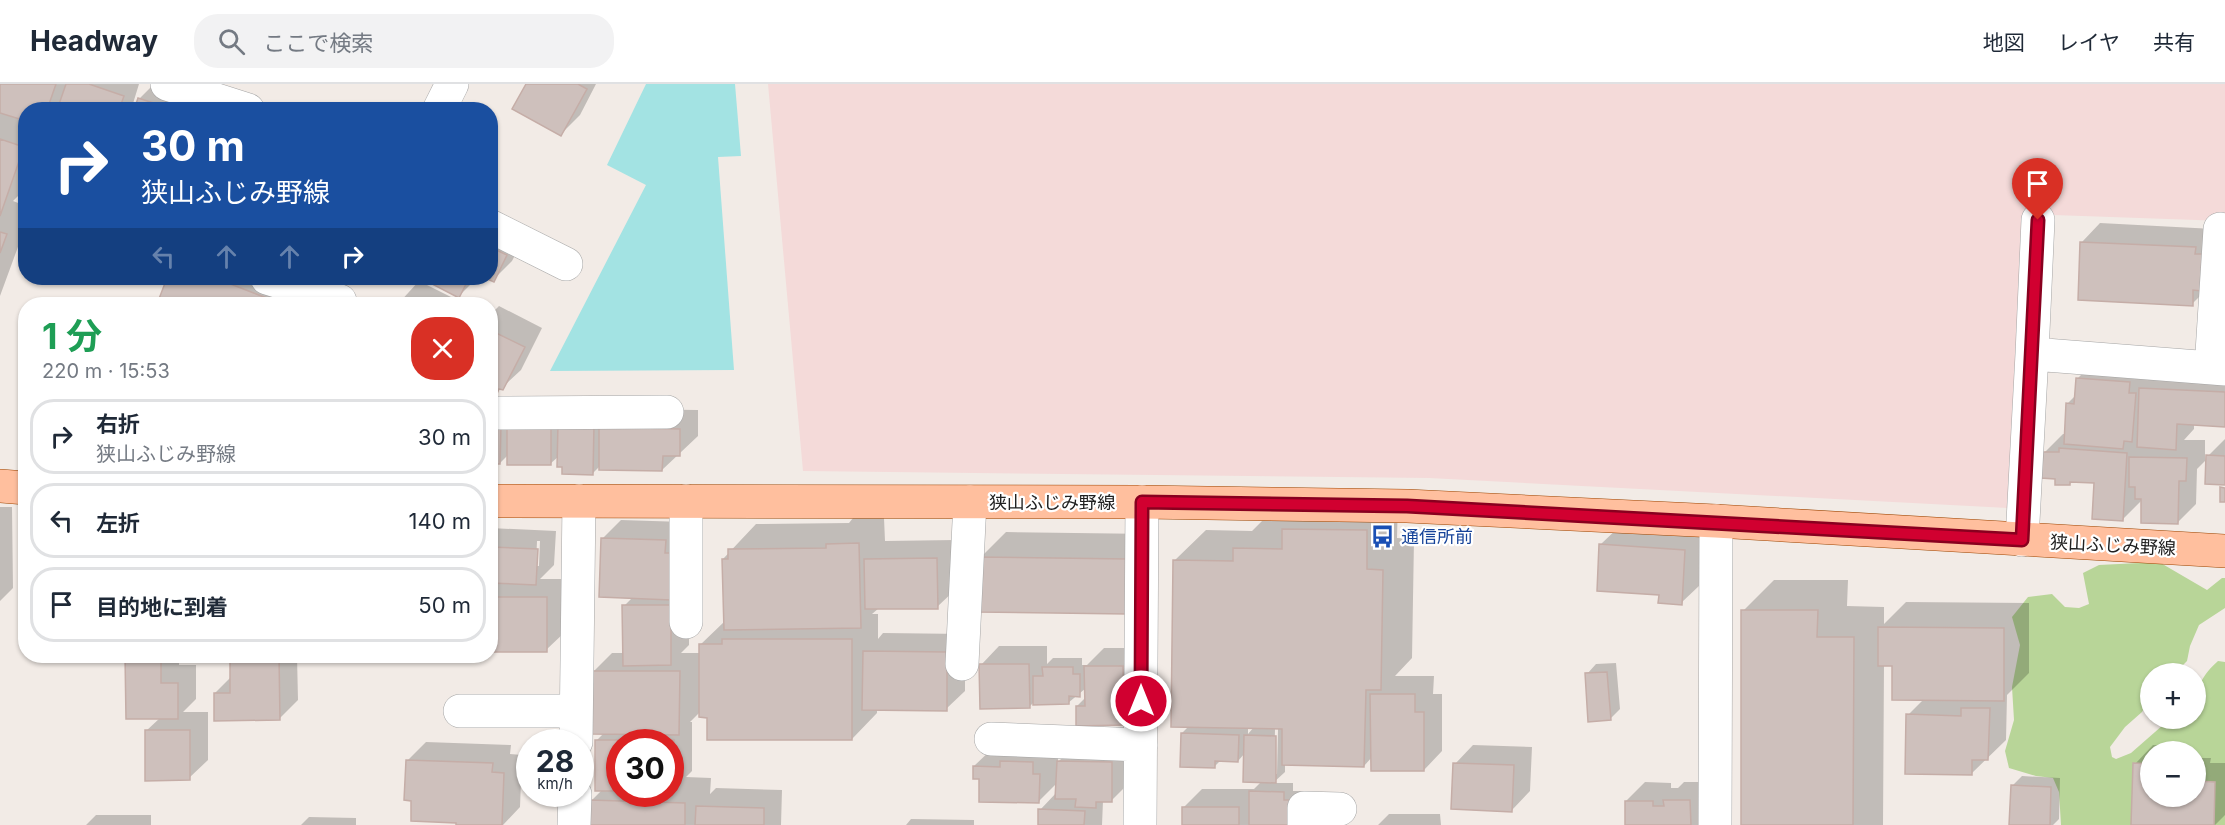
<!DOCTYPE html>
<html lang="ja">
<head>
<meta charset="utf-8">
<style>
  :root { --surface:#fff; --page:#f2f2f3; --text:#1f2937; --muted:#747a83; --line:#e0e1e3 }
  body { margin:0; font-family:Inter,"Noto Sans JP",sans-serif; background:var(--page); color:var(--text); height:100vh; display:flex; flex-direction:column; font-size:22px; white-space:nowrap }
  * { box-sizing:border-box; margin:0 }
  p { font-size:20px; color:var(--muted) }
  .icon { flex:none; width:33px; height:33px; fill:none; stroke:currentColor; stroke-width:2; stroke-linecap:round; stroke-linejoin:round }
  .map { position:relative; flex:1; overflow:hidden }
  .sheet { position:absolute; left:18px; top:213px; width:480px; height:366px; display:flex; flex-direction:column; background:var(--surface); border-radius:24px; box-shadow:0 2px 4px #0004 }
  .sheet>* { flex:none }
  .top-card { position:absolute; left:18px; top:18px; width:480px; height:183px; border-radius:24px; box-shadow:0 2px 4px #0004; background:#1a4fa0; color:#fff; overflow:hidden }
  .tools { position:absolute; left:2140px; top:579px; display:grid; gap:12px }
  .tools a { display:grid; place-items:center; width:66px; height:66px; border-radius:50%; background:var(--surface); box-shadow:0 2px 4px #0004; font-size:30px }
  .speed { position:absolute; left:516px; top:645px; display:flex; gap:12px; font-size:30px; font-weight:700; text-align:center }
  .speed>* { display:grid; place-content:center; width:78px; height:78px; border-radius:50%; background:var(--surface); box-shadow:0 2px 4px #0004; line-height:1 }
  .speed small { font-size:15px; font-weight:400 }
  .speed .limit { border:9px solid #d22; background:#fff; color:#111 }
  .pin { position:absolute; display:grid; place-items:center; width:51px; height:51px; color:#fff; margin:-62px -26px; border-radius:50% 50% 50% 0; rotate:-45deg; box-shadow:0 0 6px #0007 }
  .pin .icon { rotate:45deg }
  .me { position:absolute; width:66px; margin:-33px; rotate:0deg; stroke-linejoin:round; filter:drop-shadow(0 0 4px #0008) }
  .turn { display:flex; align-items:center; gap:21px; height:126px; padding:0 24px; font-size:27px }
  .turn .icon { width:78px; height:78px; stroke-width:2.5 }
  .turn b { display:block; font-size:42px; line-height:51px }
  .lanes { display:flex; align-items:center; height:57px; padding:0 24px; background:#0003; justify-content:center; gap:30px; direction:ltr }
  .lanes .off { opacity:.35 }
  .round { display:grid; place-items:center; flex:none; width:63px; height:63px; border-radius:24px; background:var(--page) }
  .summary { display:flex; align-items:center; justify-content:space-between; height:102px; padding:0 24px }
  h1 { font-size:36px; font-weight:700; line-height:45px; color:#1e9e55 }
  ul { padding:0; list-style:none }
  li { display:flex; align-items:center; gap:18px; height:75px; margin:0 12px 9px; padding:0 12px; border:3px solid var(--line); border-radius:24px }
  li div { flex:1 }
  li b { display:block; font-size:22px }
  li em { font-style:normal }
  header { display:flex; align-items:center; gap:36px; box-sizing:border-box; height:84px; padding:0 30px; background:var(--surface); border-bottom:2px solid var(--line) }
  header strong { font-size:28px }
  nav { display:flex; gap:33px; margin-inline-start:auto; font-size:21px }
  .search { width:420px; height:54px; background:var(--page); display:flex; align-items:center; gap:15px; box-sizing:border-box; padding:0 21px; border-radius:24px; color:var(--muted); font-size:22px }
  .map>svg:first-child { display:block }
</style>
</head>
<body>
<header>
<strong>Headway</strong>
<div class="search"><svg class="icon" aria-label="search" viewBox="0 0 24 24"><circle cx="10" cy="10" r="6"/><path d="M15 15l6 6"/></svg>ここで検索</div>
<nav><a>地図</a><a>レイヤ</a><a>共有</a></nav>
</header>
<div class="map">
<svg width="2225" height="741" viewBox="0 0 2225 741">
  <rect width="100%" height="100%" fill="#f2ebe6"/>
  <path fill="#f4dad9" d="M 768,0 L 2225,0 L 2225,137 L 2025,130 L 2008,424 L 1429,394 L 803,387 Z"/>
  <path fill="#b8d598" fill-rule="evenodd" d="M 2159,478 L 2207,506 L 2222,494 L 2225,494 L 2225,524 L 2199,541 L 2190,562 L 2187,577 L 2175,589 L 2151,590 L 2151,612 L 2142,628 L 2125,643 L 2110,663 L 2112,673 L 2116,675 L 2131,669 L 2163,641 L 2175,640 L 2181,635 L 2196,634 C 2196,608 2197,596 2218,577 L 2225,578 L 2225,741 L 2061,741 L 2059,708 L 2053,694 L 2036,692 L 2009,684 L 2005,667 L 2014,636 L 2012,603 L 2020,561 L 2012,533 L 2028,513 L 2052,510 L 2065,523 L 2079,524 L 2089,520 L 2083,489 L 2099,481 ZM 2151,668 L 2196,668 L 2196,712 L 2151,712 Z"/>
  <path fill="#a3e3e3" d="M 646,0 L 735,0 L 741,72 L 718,73 L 734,286 L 550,287 L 646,101 L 607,81 Z"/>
  <path fill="#0003" fill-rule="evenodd" d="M 0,0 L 139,0 L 131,26 L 59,26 L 60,22 L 57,26 L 26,26 L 26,104 L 13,117 L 26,122 L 26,141 L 0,212 Z
    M 154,0 L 201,26 L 136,26 L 140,14 Z
    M 527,0 L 596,0 L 580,31 L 561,50 Z
    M 490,135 L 525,152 L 512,177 L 493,196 L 488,194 L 490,194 Z
    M 2100,139 L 2214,145 L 2211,201 L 2192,220 L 2082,158 Z
    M 169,194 L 306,194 L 307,220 L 158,220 Z
    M 437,194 L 477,194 L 459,212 L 434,199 Z
    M 419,197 L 465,220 L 398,220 Z
    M 499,222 L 542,244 L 521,286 L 495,310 L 490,308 L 490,231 Z
    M 2096,276 L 2225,289 L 2225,341 L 2194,340 L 2194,345 L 2184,356 L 2205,356 L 2205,377 L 2197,385 L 2196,420 L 2177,439 L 2143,415 L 2122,436 L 2096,398 L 2073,396 L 2070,400 L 2057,394 L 2045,368 L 2063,350 L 2066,350 L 2068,319 L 2076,311 L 2077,295 Z
    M 620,325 L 698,326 L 698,352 L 662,386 L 600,382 L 592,390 L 563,382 L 559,372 L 550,380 L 509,370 L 500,379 L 490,333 Z
    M 2225,355 L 2225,399 L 2208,372 Z
    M 1398,415 L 1397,454 L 1414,455 L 1412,574 L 1395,592 L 1434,592 L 1433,610 L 1442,610 L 1442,667 L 1424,686 L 1372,673 L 1364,682 L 1285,680 L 1285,688 L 1273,699 L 1293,699 L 1293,707 L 1304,707 L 1304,735 L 1297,741 L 1183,741 L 1183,724 L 1202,705 L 1254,705 L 1262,697 L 1245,669 L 1238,677 L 1221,676 L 1215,682 L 1182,649 L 1189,642 L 1175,476 L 1206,446 L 1252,447 L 1265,434 ZM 1248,643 L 1254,643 L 1248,650 ZM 1275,645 L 1278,645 L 1277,690 L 1274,690 Z
    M 0,423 L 12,423 L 13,504 L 0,517 Z
    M 853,434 L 884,434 L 885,457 L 955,456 L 956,505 L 937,523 L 879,524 L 872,530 L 878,530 L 878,555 L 883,549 L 965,550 L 965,607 L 946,625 L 877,625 L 877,629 L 852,655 L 708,632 L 700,628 L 690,638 L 692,638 L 692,687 L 686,693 L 711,694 L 710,710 L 716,704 L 782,706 L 781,741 L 590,741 L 591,717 L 602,706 L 597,656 L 604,649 L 593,588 L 612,569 L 624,569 L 624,522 L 633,513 L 603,454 L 621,436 L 684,438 L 689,503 L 689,561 L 681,569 L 700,569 L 700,561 L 725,537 L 723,475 L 756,440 L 849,439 ZM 620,658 L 670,658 L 670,710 L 620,710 Z
    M 1620,442 L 1703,447 L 1700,501 L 1681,519 L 1601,460 Z
    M 490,444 L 556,447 L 554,481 L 540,495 L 565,495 L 565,548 L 546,566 L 490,566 ZM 537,457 L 540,457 L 539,482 L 536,482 Z
    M 1006,448 L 1153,450 L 1153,502 L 980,474 Z
    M 1774,496 L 1848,496 L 1847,522 L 1884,523 L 1884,540 L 1906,518 L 2029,519 L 2029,589 L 2007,611 L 2006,656 L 1971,690 L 1908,631 L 1924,615 L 1894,580 L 1884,580 L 1883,741 L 1742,741 L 1743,527 Z
    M 999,562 L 1047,562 L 1047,580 L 1053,574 L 1082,574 L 1082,581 L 1087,581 L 1104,564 L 1141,564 L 1142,621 L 1124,640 L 1077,622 L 1086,613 L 1086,604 L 1068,619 L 1035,617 L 1029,623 L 981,581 Z
    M 127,572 L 179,572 L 179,581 L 196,581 L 196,615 L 183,628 L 208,628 L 208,676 L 189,694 L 146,647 L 160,634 L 127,634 Z
    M 231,572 L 297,572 L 298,616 L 279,635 L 215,609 L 231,593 Z
    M 1616,579 L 1620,625 L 1610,635 L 1587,590 L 1596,580 Z
    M 426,658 L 511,661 L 510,670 L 522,671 L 520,723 L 503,741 L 458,741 L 458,738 L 413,715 L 407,677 Z
    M 1077,659 L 1130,660 L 1130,698 L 1111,717 L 1103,717 L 1102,741 L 1039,741 L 1040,726 L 1057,708 L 1058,698 L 1039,717 L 981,694 L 974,682 L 993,664 L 1058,672 L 1058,678 Z
    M 1473,661 L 1532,663 L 1530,707 L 1512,726 L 1455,680 Z
    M 2153,661 L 2182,663 L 2182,668 L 2151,668 L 2151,712 L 2196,712 L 2196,674 L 2211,674 L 2210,679 L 2225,679 L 2225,731 L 2215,741 L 2161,741 L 2135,680 Z
    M 2022,692 L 2060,694 L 2059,735 L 2053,741 L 2010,741 L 2012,702 Z
    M 1645,698 L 1671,699 L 1671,704 L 1678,704 L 1684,698 L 1709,698 L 1707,741 L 1627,741 L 1626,717 Z
    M 1389,730 L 1440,730 L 1441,741 L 1378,741 Z
    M 96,731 L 151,731 L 151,741 L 86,741 Z
    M 309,733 L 356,734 L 356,741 L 301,741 Z
    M 911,735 L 974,736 L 974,741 L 906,741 Z"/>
  <path fill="#cec0bc" stroke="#c5ada7" stroke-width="1.5" d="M 0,0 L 56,0 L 47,26 L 26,26 L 26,37 L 0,29 Z
    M 66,0 L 89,0 L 124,12 L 119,26 L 57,26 Z
    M 526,0 L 578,0 L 587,5 L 561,52 L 512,25 Z
    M 138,14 L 175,26 L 134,26 Z
    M 0,55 L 24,63 L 0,132 Z
    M 0,148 L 7,150 L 0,169 Z
    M 2080,158 L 2196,163 L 2195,170 L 2204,170 L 2202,207 L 2193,206 L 2193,222 L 2078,216 Z
    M 490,163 L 507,171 L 494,198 L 485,194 L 490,194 Z
    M 167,194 L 215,194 L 282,220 L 157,220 Z
    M 435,194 L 469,194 L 459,214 L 432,200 Z
    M 490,246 L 525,263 L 503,306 L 499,305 L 496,312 L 490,309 Z
    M 2076,294 L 2130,298 L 2129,309 L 2136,309 L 2132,358 L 2124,357 L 2123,365 L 2064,360 L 2066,319 L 2074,320 Z
    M 2139,304 L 2225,308 L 2225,343 L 2177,340 L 2176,366 L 2137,363 Z
    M 558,340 L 594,341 L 593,391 L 562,390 L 562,383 L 557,383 Z
    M 507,341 L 551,341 L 551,381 L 507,381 Z
    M 490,342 L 501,342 L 500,380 L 490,380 Z
    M 599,343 L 680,345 L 680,372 L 663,372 L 662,387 L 599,386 Z
    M 2059,364 L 2127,369 L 2123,437 L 2092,435 L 2094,399 L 2070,398 L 2070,401 L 2055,401 L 2055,395 L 2041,394 L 2043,368 L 2059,368 Z
    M 2206,371 L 2225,372 L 2225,401 L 2205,400 Z
    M 2129,373 L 2187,374 L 2186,397 L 2179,397 L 2178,440 L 2141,439 L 2141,415 L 2135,415 L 2135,403 L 2129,403 Z
    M 2220,403 L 2225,404 L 2225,418 L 2220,418 Z
    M 1282,445 L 1367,446 L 1367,485 L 1383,486 L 1381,606 L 1366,606 L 1364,683 L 1282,681 L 1282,645 L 1171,643 L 1173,476 L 1233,477 L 1233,464 L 1282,465 Z
    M 601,454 L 666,456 L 665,469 L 672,469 L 671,516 L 599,513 Z
    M 859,459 L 861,544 L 724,546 L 722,475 L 728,475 L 728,465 L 826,464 L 826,460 Z
    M 1599,460 L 1685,466 L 1682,521 L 1658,519 L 1659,511 L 1597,507 Z
    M 490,463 L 538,465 L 536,501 L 490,499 Z
    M 978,473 L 1128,475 L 1127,530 L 978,528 Z
    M 937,474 L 938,525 L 865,525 L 864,475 Z
    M 490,513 L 547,513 L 547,568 L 490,568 Z
    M 622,521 L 671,521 L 671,581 L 623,582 Z
    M 1741,526 L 1818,526 L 1817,553 L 1854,553 L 1853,741 L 1741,741 Z
    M 1878,543 L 2004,544 L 2004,617 L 1892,616 L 1892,582 L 1878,582 Z
    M 722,555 L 852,555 L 852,656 L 707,656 L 707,634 L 699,633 L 699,560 L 722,560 Z
    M 863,567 L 947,568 L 947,627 L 862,626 Z
    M 125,572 L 161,572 L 161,599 L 178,599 L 178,635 L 126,635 Z
    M 230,572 L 279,572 L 280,636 L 214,637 L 214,609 L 230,609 Z
    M 979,580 L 1029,580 L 1030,624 L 980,625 Z
    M 1084,582 L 1123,582 L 1124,641 L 1076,642 L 1076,622 L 1085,622 Z
    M 1042,583 L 1073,583 L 1073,590 L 1080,590 L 1080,613 L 1069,612 L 1069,620 L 1033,621 L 1033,592 L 1043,592 Z
    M 592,587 L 680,587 L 679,651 L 592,650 Z
    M 1607,588 L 1611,636 L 1588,638 L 1585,589 Z
    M 1370,610 L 1415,610 L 1415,628 L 1424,628 L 1424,687 L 1371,687 Z
    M 1961,624 L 1990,624 L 1988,676 L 1972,676 L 1972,691 L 1905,690 L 1906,630 L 1961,632 Z
    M 145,646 L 190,646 L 190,696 L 145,697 Z
    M 1181,649 L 1239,651 L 1238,678 L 1215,677 L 1215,684 L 1180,683 Z
    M 1244,651 L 1276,652 L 1276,699 L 1243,698 Z
    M 595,656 L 674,656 L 674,707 L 670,707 L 670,658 L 620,658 L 620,707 L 595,707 Z
    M 406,676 L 493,679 L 492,688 L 504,689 L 502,741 L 456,741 L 456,739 L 411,737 L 411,717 L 404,716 Z
    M 1000,677 L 1033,678 L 1033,690 L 1040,690 L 1039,719 L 979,718 L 979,695 L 973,695 L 973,682 L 1000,683 Z
    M 1057,677 L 1112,678 L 1112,718 L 1096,718 L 1096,724 L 1075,723 L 1076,715 L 1055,715 Z
    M 1453,679 L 1514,681 L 1512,728 L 1451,725 Z
    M 2133,679 L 2151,680 L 2151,712 L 2196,712 L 2196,697 L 2215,698 L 2214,741 L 2131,741 Z
    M 2011,701 L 2051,703 L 2050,741 L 2009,741 Z
    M 1249,707 L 1284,708 L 1284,716 L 1295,716 L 1295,741 L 1249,741 Z
    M 589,716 L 685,719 L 685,741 L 589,741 Z
    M 1663,716 L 1690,716 L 1691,741 L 1625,741 L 1625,717 L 1653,717 L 1653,722 L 1664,722 Z
    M 696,722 L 764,724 L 764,741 L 695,741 Z
    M 1182,723 L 1239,723 L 1239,741 L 1182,741 Z
    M 1038,725 L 1085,727 L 1084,741 L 1038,741 Z"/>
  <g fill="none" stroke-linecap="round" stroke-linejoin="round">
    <defs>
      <path id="minor" d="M 167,0 L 248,26
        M 439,26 L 452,0
        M 490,142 L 566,180
        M 267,194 L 340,217
        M 2032,270 L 2038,136
        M 2211,284 L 2220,145
        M 490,329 L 667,328
        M 2022,456 L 2032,270 L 2225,285
        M 686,538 L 686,417
        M 962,580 L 970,418
        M 460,627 L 576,627
        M 991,655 L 1141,661
        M 576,658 L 579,417
        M 574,741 L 575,710
        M 1140,741 L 1142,418
        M 1304,741 L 1304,724 L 1340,725
        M 1715,741 L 1716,437"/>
      <path id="major" d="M 0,402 L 26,404
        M 490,417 L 1142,418 L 1407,422 L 1716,437 L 2225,467"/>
    </defs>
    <use href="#minor" stroke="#a5a5a5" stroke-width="34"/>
    <use href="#major" stroke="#9d4500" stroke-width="34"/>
    <use href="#minor" stroke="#fff" stroke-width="33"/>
    <use href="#major" stroke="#ffbf9e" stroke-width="33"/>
  </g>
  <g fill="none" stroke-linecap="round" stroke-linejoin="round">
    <defs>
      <path id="route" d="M 1141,617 L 1142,418 L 1407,422 L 2022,456 L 2038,136"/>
    </defs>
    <use href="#route" stroke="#88001f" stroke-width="15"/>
    <use href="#route" stroke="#d10030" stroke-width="10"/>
  </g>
  <defs>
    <symbol id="bus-bare" viewBox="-9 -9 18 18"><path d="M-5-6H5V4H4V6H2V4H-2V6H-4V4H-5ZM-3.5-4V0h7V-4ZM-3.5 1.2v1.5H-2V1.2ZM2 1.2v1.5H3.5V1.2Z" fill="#1a4fb4" stroke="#fff" stroke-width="2.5" paint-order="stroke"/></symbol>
  </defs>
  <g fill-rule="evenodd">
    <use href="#bus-bare" x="1366" y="436" width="33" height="33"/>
  </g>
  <g text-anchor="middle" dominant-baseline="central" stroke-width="4.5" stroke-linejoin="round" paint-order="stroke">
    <g font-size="18" fill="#212121" stroke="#fff">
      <text x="1052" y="418">狭山ふじみ野線</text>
      <text transform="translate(2113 461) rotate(3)">狭山ふじみ野線</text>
    </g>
    <g font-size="18" fill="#164399" stroke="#fff" text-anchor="start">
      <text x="1401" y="452">通信所前</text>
    </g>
  </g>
</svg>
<div class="tools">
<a>+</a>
<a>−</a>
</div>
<div class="speed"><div>28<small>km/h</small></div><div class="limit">30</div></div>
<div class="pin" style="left:2038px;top:136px;background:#d93025"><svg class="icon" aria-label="arrive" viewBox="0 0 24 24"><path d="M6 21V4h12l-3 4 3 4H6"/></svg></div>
<svg class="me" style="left:1141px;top:617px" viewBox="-20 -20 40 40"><circle r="17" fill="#d10030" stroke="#fff" stroke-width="3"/><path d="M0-11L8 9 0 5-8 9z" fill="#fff"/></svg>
<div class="top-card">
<div class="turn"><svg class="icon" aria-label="right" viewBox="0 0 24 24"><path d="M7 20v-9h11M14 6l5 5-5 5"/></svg><div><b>30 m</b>狭山ふじみ野線</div></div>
<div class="lanes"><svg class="icon off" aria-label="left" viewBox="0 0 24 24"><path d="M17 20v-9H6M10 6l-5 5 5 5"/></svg><svg class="icon off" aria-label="ahead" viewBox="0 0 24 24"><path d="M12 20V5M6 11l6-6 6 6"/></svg><svg class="icon off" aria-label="ahead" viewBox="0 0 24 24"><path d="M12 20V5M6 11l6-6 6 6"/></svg><svg class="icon" aria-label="right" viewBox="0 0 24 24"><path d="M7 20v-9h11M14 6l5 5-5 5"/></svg></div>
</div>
<section class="sheet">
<div class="summary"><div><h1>1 分</h1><p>220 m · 15:53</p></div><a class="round" style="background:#d93025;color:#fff"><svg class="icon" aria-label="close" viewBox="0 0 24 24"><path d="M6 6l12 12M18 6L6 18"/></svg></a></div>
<ul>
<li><svg class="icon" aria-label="right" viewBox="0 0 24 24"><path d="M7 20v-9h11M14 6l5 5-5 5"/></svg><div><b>右折</b><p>狭山ふじみ野線</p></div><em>30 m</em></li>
<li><svg class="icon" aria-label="left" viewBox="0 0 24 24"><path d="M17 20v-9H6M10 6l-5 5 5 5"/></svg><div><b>左折</b></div><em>140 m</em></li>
<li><svg class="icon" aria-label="arrive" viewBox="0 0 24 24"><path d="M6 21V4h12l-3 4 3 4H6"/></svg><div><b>目的地に到着</b></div><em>50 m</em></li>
</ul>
</section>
</div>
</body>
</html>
